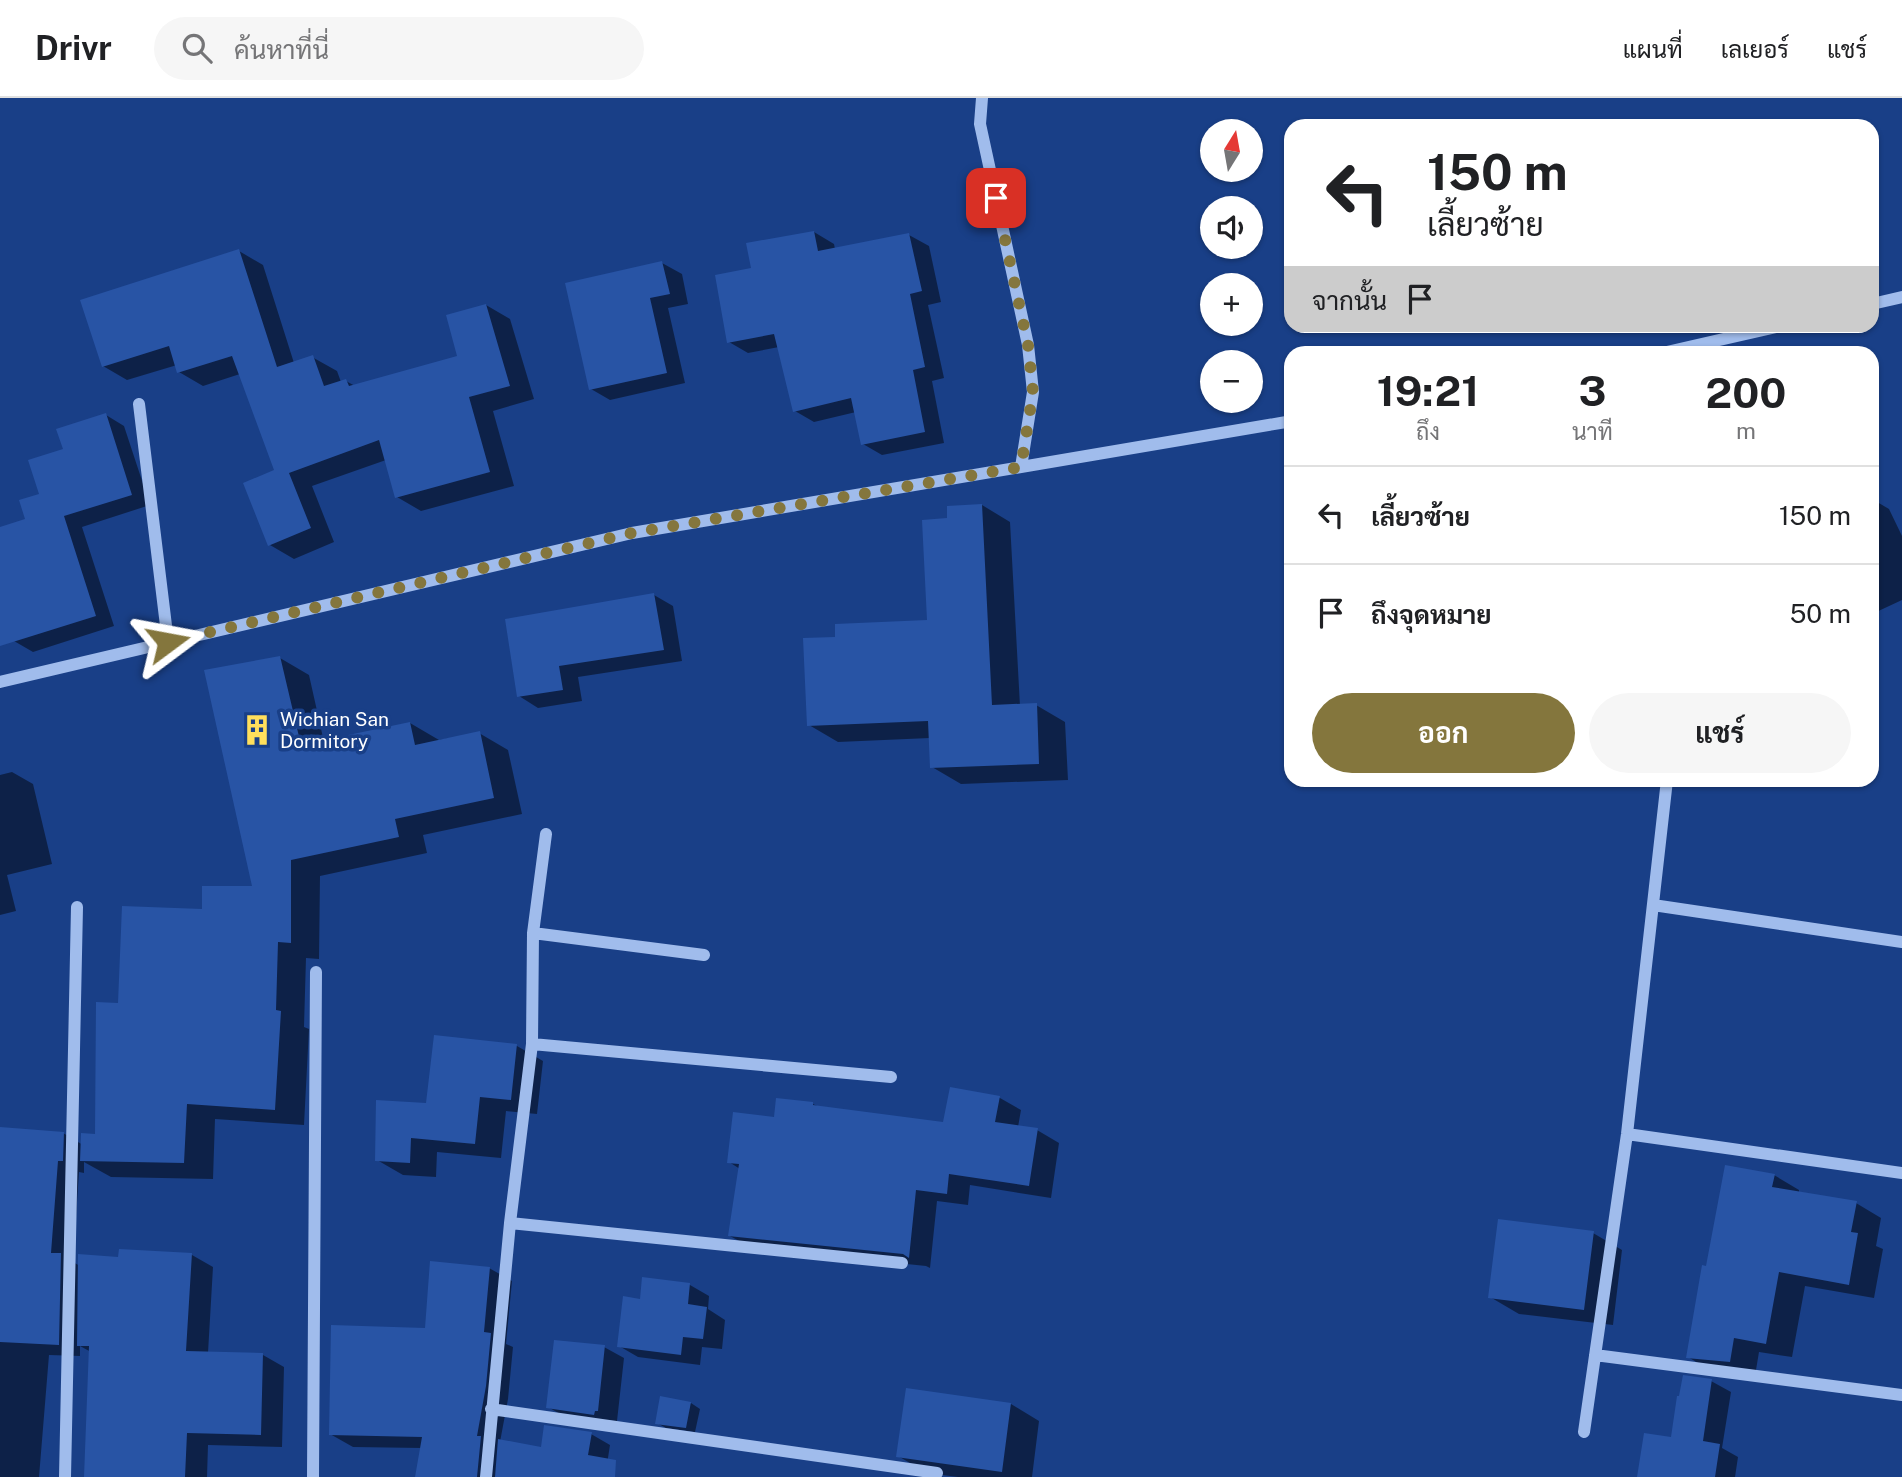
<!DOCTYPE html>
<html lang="th">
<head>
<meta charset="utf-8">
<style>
  :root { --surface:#fff; --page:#f6f6f6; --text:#202124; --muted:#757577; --line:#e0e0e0; --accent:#84763d }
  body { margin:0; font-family:"Public Sans",Sarabun,sans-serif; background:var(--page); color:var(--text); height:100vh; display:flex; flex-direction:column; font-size:26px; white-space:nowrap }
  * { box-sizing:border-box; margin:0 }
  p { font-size:23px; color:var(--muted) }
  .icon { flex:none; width:38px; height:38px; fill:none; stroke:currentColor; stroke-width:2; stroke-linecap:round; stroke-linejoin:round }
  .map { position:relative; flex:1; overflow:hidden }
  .sheet { position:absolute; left:1284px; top:248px; width:595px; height:441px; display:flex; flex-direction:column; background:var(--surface); border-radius:21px; box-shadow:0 2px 5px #0004 }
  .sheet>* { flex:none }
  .banner { position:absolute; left:1284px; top:21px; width:595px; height:214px; border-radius:21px; box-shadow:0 2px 5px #0004; background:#fff; color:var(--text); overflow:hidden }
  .needle { width:46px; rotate:11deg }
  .controls { position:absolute; left:1200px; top:21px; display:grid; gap:14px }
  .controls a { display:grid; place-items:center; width:63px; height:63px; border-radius:50%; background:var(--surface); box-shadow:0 2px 5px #0004; font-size:35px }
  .pin { position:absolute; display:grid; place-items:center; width:60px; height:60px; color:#fff; margin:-30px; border-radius:14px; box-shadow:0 4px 10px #0006 }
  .me { position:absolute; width:77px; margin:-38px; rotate:77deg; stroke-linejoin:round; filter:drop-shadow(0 0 5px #0008) }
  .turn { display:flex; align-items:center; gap:24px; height:147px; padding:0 28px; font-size:32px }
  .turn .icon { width:91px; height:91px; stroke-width:2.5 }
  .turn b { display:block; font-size:49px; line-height:60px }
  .then { display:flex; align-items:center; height:66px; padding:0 28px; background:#0003; gap:14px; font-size:26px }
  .eta { display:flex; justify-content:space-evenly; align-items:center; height:119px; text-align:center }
  .eta b { font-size:42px; font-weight:700; line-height:49px }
  .action { display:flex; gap:14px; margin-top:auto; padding:14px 28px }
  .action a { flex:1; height:80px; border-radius:42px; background:var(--accent); color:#fff; font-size:28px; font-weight:700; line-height:80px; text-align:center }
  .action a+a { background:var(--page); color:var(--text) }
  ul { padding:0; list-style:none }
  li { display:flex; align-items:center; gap:21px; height:98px; padding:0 28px; border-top:2px solid var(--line) }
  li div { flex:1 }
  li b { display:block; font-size:26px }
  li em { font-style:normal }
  header { display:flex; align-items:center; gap:42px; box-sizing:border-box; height:98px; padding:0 35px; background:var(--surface); border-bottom:2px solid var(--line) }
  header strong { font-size:33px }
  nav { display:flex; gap:38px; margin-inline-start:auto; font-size:24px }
  .search { width:490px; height:63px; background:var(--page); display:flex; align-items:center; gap:18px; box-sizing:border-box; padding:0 24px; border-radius:38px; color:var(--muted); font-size:26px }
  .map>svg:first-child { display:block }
</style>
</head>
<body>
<header>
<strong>Drivr</strong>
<div class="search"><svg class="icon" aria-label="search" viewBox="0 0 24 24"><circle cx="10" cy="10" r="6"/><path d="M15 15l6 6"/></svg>ค้นหาที่นี่</div>
<nav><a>แผนที่</a><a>เลเยอร์</a><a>แชร์</a></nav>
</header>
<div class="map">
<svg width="1902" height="1379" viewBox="0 0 1902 1379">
  <rect width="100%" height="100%" fill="#193f87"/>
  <path fill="#0007" d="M 814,134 L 834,146 L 835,151 L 909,137 L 929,148 L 941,204 L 928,207 L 944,280 L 932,283 L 944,345 L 882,357 L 863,346 L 856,314 L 814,324 L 795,313 L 779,249 L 748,255 L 729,244 L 753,172 Z
    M 239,153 L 263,167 L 294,265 L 312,259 L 337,273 L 341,284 L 346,283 L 355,288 L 460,259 L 486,207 L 510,221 L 534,301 L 493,313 L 514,388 L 421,413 L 397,399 L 386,362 L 312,388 L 334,444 L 294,461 L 270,447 L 276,373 L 240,276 L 203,288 L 179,274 L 177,267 L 127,282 L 103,268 Z
    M 662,165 L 682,176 L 688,206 L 668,210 L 685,285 L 610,302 L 591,291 Z
    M 106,317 L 124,328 L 150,407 L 82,429 L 114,528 L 33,554 L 14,543 L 0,499 L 0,431 L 27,422 L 65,352 Z
    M 1872,401 L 1889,411 L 1902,438 L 1902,502 L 1872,516 Z
    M 982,407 L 1010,424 L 1020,608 L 1036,607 L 1065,624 L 1068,682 L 961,686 L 932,669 L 930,640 L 838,644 L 809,627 L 837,540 L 929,524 L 949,422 Z
    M 654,497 L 673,508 L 682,563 L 578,579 L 582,603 L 538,610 L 519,598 L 507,523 Z
    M 280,560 L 309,577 L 324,644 L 410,625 L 439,642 L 479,635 L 508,652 L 522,716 L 423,737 L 427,755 L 320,778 L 319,861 L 306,860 L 304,929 L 309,931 L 304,1027 L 215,1021 L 213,1081 L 111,1079 L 84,1064 L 84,1075 L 79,1074 L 73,1164 L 80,1168 L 119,1160 L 192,1157 L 213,1169 L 208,1255 L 263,1257 L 284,1269 L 282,1349 L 208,1347 L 207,1379 L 85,1379 L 91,1254 L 80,1248 L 80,1258 L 49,1257 L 39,1379 L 0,1379 L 0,1031 L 63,1035 L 83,1047 L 96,1038 L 120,906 L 204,813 L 254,790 Z
    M 12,674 L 33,686 L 52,766 L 7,777 L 16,813 L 0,817 L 0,677 Z
    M 436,938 L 517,948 L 543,963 L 537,1016 L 506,1013 L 501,1060 L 437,1054 L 436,1079 L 403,1077 L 377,1062 L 427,1007 Z
    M 951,991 L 1000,1000 L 1021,1012 L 1018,1029 L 1037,1032 L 1059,1045 L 1051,1100 L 970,1087 L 968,1107 L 937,1103 L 930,1170 L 926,1168 L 752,1150 L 730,1138 L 740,1071 L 729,1064 L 775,1021 L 813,1006 L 819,1009 L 945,1026 Z
    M 1774,1077 L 1799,1092 L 1799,1096 L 1856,1105 L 1881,1120 L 1876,1148 L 1883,1151 L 1874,1200 L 1805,1188 L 1792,1259 L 1759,1254 L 1755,1278 L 1713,1274 L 1688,1259 L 1708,1170 Z
    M 1593,1135 L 1622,1152 L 1613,1227 L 1519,1216 L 1490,1199 Z
    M 489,1170 L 512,1183 L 506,1246 L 513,1249 L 508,1301 L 500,1344 L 543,1351 L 591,1336 L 610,1347 L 605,1379 L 417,1379 L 422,1350 L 353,1349 L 330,1336 L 426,1232 Z
    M 643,1181 L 690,1187 L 709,1198 L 708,1211 L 725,1222 L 722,1251 L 702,1249 L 700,1267 L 638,1259 L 619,1248 L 641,1203 Z
    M 604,1249 L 624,1260 L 617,1323 L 567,1320 L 548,1309 Z
    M 1711,1283 L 1731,1294 L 1722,1350 L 1738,1359 L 1735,1379 L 1639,1379 L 1672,1341 Z
    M 691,1305 L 700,1311 L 695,1334 L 666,1330 L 657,1325 Z
    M 1011,1306 L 1039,1323 L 1032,1379 L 958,1379 L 927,1375 L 898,1358 Z"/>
  <path fill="#2854a5" d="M 814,133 L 818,153 L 909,135 L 922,193 L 910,196 L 925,269 L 913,272 L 925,334 L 861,347 L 851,300 L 793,314 L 774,236 L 727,245 L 715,177 L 751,170 L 746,145 Z
    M 239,151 L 277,269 L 313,257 L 324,288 L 346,281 L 349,288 L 457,258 L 446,217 L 486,206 L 510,288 L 469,299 L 490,374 L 395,400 L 379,342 L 289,375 L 311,430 L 268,448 L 243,385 L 274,372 L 232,258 L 177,275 L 169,248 L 102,269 L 80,202 Z
    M 662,163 L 670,196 L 650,200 L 667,275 L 589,292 L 565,185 Z
    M 106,315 L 132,397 L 64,418 L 96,518 L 0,548 L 0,429 L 25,421 L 19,402 L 39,396 L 28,362 L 63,351 L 56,331 Z
    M 982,406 L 992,607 L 1037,605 L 1039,666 L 930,670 L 928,623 L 807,628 L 803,540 L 835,539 L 835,526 L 927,522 L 922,422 L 947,420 L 947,408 Z
    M 654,495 L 664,552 L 559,568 L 563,592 L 517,599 L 505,521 Z
    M 280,558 L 301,647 L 410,624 L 415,647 L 480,633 L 494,700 L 395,721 L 399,739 L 291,762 L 291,845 L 278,844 L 276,912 L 281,913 L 275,1012 L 187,1006 L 184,1065 L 80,1063 L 81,1035 L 95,1036 L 96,904 L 118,905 L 122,808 L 202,811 L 202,788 L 252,788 L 204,572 Z
    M 434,937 L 517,946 L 511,1002 L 480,999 L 475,1046 L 411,1040 L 410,1065 L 375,1063 L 376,1002 L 426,1005 Z
    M 950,989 L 1000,998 L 995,1024 L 1038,1030 L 1029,1088 L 949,1076 L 947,1096 L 916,1092 L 909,1160 L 903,1156 L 728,1138 L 739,1066 L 727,1065 L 733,1014 L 774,1019 L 776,1000 L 813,1004 L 813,1007 L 943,1024 Z
    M 0,1029 L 64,1034 L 63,1063 L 58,1063 L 51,1155 L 61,1155 L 59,1247 L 0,1244 Z
    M 1725,1067 L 1775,1076 L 1772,1089 L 1857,1103 L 1851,1134 L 1858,1135 L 1849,1187 L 1779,1174 L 1766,1246 L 1734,1240 L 1730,1264 L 1686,1260 L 1702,1167 L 1706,1168 Z
    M 1498,1121 L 1594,1133 L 1584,1212 L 1488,1200 Z
    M 119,1151 L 192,1155 L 186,1253 L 263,1255 L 261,1337 L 187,1335 L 185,1379 L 84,1379 L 89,1248 L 77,1248 L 78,1156 L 118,1159 Z
    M 430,1163 L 490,1169 L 484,1234 L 491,1235 L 486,1288 L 477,1338 L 481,1338 L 477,1379 L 415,1379 L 422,1339 L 329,1337 L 331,1227 L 425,1230 Z
    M 642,1179 L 690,1185 L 688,1206 L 707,1209 L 703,1241 L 683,1239 L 681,1257 L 617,1249 L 623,1198 L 640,1201 Z
    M 554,1242 L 605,1247 L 598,1313 L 595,1313 L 594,1317 L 546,1310 Z
    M 1683,1277 L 1712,1281 L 1703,1343 L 1720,1346 L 1715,1379 L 1637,1379 L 1644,1335 L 1671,1339 L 1677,1298 L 1679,1298 Z
    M 906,1290 L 1011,1305 L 1002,1374 L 896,1359 Z
    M 660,1298 L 691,1304 L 686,1330 L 655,1326 Z
    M 544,1327 L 592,1334 L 588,1357 L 616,1362 L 615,1379 L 495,1379 L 498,1341 L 541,1349 Z"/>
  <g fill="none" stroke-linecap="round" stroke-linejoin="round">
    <path stroke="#a0bcec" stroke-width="12" d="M 982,0 L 980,26 L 1028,247 L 1033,294 L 1021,369
      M 1872,206 L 1902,199
      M 1658,256 L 1780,228
      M 139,306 L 168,544
      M 0,584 L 632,435 L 1292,323
      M 1653,807 L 1902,844
      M 533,835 L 704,857
      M 532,946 L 891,979
      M 1627,1036 L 1902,1075
      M 510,1125 L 902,1165
      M 1595,1257 L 1902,1297
      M 491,1311 L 937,1375
      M 1584,1334 L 1627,1036 L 1667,682
      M 65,1379 L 77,809
      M 313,1379 L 316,874
      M 486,1379 L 510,1125 L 532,946 L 533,835 L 546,736"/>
  </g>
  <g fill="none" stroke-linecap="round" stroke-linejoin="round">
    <path stroke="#84763d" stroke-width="12" stroke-dasharray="0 21.6" d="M 168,544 L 632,435 L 1021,369 L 1033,294 L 1028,247 L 996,100"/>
  </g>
  <defs>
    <symbol id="building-bare" viewBox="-9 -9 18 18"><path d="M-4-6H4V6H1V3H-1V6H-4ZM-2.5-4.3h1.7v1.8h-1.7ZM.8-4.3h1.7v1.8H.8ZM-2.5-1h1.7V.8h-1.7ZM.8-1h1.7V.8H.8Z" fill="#ffdf5c" stroke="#193f87" stroke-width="2.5" paint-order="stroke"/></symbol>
  </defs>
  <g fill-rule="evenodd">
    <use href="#building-bare" x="235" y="610" width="44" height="44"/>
  </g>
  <g text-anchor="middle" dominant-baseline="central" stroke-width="7" stroke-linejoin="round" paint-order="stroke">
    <g font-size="19" fill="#fff" stroke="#193f87" text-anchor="start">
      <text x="280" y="621">Wichian San<tspan x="280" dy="22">Dormitory</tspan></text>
    </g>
  </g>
</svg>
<div class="controls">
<a><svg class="needle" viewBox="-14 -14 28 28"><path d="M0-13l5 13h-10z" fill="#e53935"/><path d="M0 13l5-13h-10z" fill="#757577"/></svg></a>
<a><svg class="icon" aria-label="sound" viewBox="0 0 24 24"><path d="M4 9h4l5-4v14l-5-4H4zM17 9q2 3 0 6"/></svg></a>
<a>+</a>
<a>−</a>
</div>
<div class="pin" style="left:996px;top:100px;background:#d93025"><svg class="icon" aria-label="arrive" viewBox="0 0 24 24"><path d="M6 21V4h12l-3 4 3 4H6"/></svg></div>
<svg class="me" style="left:168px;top:544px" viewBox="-20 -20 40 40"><path d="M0-17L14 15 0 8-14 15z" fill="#84763d" stroke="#fff" stroke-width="4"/></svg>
<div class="banner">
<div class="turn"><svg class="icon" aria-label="left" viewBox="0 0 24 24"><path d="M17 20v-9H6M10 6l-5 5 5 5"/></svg><div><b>150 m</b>เลี้ยวซ้าย</div></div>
<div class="then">จากนั้น<svg class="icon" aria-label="arrive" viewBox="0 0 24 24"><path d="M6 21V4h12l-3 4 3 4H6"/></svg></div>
</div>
<section class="sheet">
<div class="eta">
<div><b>19:21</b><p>ถึง</p></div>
<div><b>3</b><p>นาที</p></div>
<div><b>200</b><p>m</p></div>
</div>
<ul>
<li><svg class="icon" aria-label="left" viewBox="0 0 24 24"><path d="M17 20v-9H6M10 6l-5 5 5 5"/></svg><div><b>เลี้ยวซ้าย</b></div><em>150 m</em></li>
<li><svg class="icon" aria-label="arrive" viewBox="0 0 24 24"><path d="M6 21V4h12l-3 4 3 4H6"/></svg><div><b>ถึงจุดหมาย</b></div><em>50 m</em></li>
</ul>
<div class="action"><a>ออก</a><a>แชร์</a></div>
</section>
</div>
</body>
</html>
